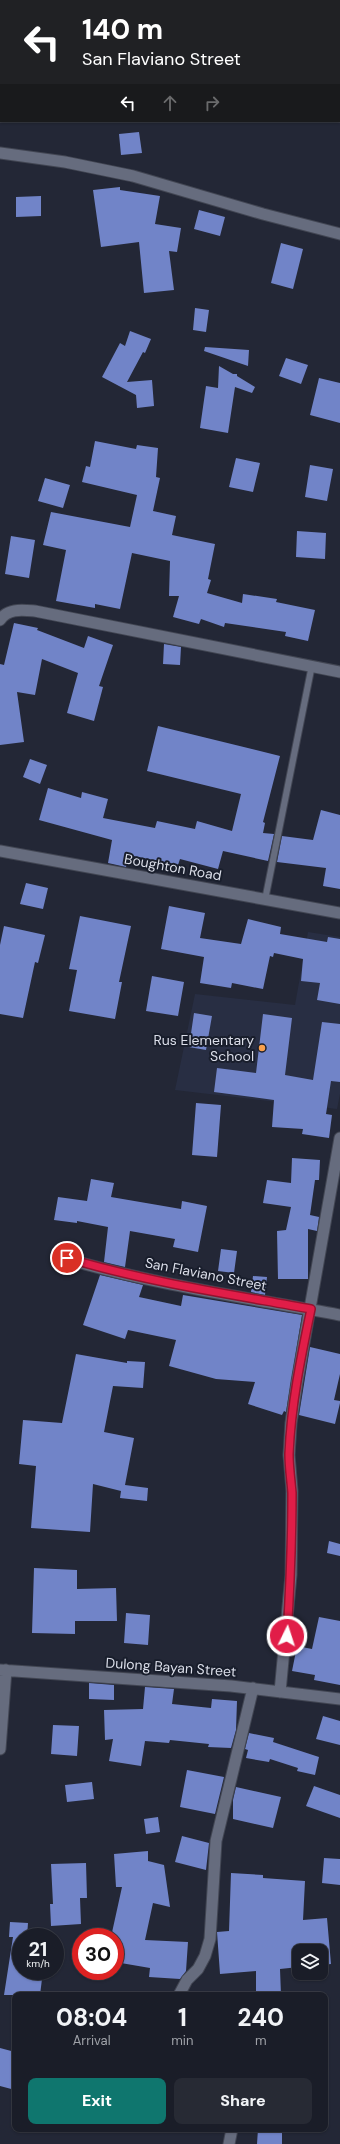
<!DOCTYPE html>
<html lang="en">
<head>
<meta charset="utf-8">
<style>
  :root { --surface:#1a1d28; --page:#272a34; --text:#f1f3f6; --muted:#9fa2a8; --line:#383b45; --accent:#0f766e }
  body { margin:0; font-family:"DM Sans",sans-serif; background:var(--page); color:var(--text); height:100vh; display:flex; flex-direction:column; font-size:15px; white-space:nowrap }
  * { box-sizing:border-box; margin:0 }
  p { font-size:13px; color:var(--muted) }
  .icon { flex:none; width:22px; height:22px; fill:none; stroke:currentColor; stroke-width:2; stroke-linecap:round; stroke-linejoin:round }
  .map { position:relative; flex:1; overflow:hidden }
  .sheet { position:absolute; left:12px; top:1992px; width:316px; height:140px; display:flex; flex-direction:column; background:var(--surface); border-radius:8px; box-shadow:0 1px 3px #0004,0 0 0 1px var(--line) }
  .sheet>* { flex:none }
  .guide { position:absolute; left:0px; top:0px; width:340px; height:122px; box-shadow:0 1px 3px #0004,0 0 0 1px var(--line); background:#202124; color:#fff; overflow:hidden }
  .controls { position:absolute; left:292px; top:1944px; display:grid; gap:8px }
  .controls a { display:grid; place-items:center; width:36px; height:36px; border-radius:8px; background:var(--surface); box-shadow:0 1px 3px #0004,0 0 0 1px var(--line); font-size:20px }
  .speed { position:absolute; left:12px; top:1928px; display:flex; gap:8px; font-size:20px; font-weight:700; text-align:center }
  .speed>* { display:grid; place-content:center; width:52px; height:52px; border-radius:50%; background:var(--surface); box-shadow:0 1px 3px #0004,0 0 0 1px var(--line); line-height:1 }
  .speed small { font-size:10px; font-weight:400 }
  .speed .limit { border:6px solid #d22; background:#fff; color:#111 }
  .pin { position:absolute; display:grid; place-items:center; width:34px; height:34px; color:#fff; margin:-17px; border:2px solid #fff; border-radius:50%; box-shadow:0 1px 4px #0007 }
  .me { position:absolute; width:44px; margin:-22px; rotate:4deg; stroke-linejoin:round; filter:drop-shadow(0 0 3px #0008) }
  .turn { display:flex; align-items:center; gap:14px; height:84px; padding:0 16px; font-size:18px }
  .turn .icon { width:52px; height:52px; stroke-width:2.5 }
  .turn b { display:block; font-size:28px; line-height:34px }
  .lanes { display:flex; align-items:center; height:38px; padding:0 16px; background:#0003; justify-content:center; gap:20px; direction:ltr }
  .lanes .off { opacity:.35 }
  .eta { display:flex; justify-content:space-evenly; align-items:center; height:68px; text-align:center }
  .eta b { font-size:24px; font-weight:800; line-height:28px }
  .cta { display:flex; gap:8px; margin-top:auto; padding:8px 16px }
  .cta a { flex:1; height:46px; border-radius:8px; background:var(--accent); color:#fff; font-size:16px; font-weight:800; line-height:46px; text-align:center }
  .cta a+a { background:var(--page); color:var(--text) }
  .map>svg:first-child { display:block }
</style>
</head>
<body>
<div class="map">
<svg width="340" height="2144" viewBox="0 0 340 2144">
  <rect width="100%" height="100%" fill="#232736"/>
  <path fill="#282e43" d="M 308,932 L 340,937 L 340,1094 L 337,1109 L 175,1090 L 195,994 L 295,1005 Z"/>
  <path fill="#7184c8" d="M 139,132 L 142,153 L 121,155 L 119,134 Z
    M 120,187 L 120,190 L 160,196 L 155,224 L 181,228 L 177,252 L 169,251 L 174,290 L 144,293 L 139,242 L 101,247 L 93,190 Z
    M 41,196 L 41,216 L 16,217 L 16,197 Z
    M 199,210 L 225,217 L 220,236 L 194,229 Z
    M 281,243 L 303,249 L 293,289 L 271,283 Z
    M 195,308 L 209,310 L 206,332 L 193,330 Z
    M 130,331 L 151,339 L 145,353 L 143,352 L 127,382 L 152,380 L 154,406 L 137,408 L 136,395 L 102,377 L 120,343 L 125,346 Z
    M 205,347 L 249,350 L 248,366 L 204,351 Z
    M 286,358 L 308,365 L 301,384 L 279,376 Z
    M 219,366 L 233,374 L 237,374 L 237,376 L 255,387 L 252,393 L 235,387 L 228,433 L 200,428 L 206,386 L 218,388 Z
    M 319,378 L 340,383 L 340,423 L 310,415 Z
    M 95,441 L 136,449 L 137,445 L 158,448 L 156,477 L 160,478 L 153,511 L 176,516 L 172,535 L 215,544 L 208,579 L 211,580 L 207,593 L 242,603 L 243,594 L 277,599 L 276,602 L 315,610 L 308,641 L 285,636 L 286,632 L 225,623 L 224,627 L 201,619 L 199,624 L 173,617 L 179,596 L 169,596 L 170,561 L 132,553 L 120,609 L 95,604 L 95,608 L 56,601 L 66,550 L 43,545 L 51,512 L 130,527 L 137,495 L 82,482 L 86,466 L 90,467 Z
    M 236,458 L 260,463 L 253,492 L 229,487 Z
    M 310,465 L 333,469 L 327,501 L 305,497 Z
    M 45,478 L 70,485 L 63,508 L 38,501 Z
    M 297,531 L 326,533 L 325,559 L 296,557 Z
    M 11,536 L 35,540 L 29,578 L 5,574 Z
    M 14,623 L 38,628 L 37,630 L 84,648 L 88,636 L 113,645 L 99,686 L 103,687 L 94,721 L 67,713 L 78,673 L 42,659 L 35,695 L 17,692 L 24,742 L 0,745 L 0,664 L 4,665 Z
    M 164,644 L 181,647 L 180,665 L 163,664 Z
    M 158,726 L 280,756 L 263,822 L 265,823 L 263,833 L 274,834 L 268,861 L 223,851 L 218,869 L 180,859 L 178,865 L 129,855 L 126,867 L 108,863 L 112,840 L 39,820 L 48,788 L 81,798 L 82,792 L 108,799 L 103,818 L 155,828 L 157,821 L 195,829 L 197,821 L 232,831 L 241,794 L 147,771 Z
    M 30,759 L 47,765 L 40,784 L 23,777 Z
    M 321,810 L 340,815 L 340,889 L 323,886 L 326,868 L 277,862 L 282,836 L 313,840 Z
    M 26,883 L 48,888 L 43,909 L 20,904 Z
    M 169,906 L 205,913 L 200,938 L 241,944 L 248,919 L 281,927 L 280,934 L 327,942 L 328,937 L 340,939 L 340,1004 L 317,1000 L 320,983 L 301,981 L 303,959 L 274,953 L 273,957 L 270,956 L 263,989 L 232,983 L 231,988 L 200,983 L 204,957 L 161,949 Z
    M 80,916 L 131,926 L 119,982 L 122,982 L 115,1019 L 69,1011 L 77,970 L 69,969 Z
    M 4,926 L 45,935 L 38,963 L 35,962 L 23,1018 L 0,1014 L 0,945 Z
    M 152,976 L 184,982 L 178,1016 L 146,1011 Z
    M 194,1013 L 212,1016 L 206,1050 L 189,1047 Z
    M 263,1014 L 292,1018 L 285,1075 L 313,1080 L 322,1022 L 340,1024 L 340,1082 L 331,1081 L 326,1114 L 332,1115 L 329,1138 L 302,1134 L 303,1129 L 272,1127 L 274,1100 L 214,1092 L 217,1068 L 256,1073 Z
    M 196,1103 L 221,1105 L 217,1157 L 192,1155 Z
    M 292,1158 L 320,1160 L 319,1180 L 315,1180 L 310,1215 L 319,1217 L 317,1231 L 308,1229 L 308,1279 L 278,1279 L 277,1231 L 286,1230 L 291,1207 L 263,1203 L 267,1180 L 291,1183 Z
    M 91,1179 L 114,1183 L 111,1197 L 181,1209 L 182,1201 L 207,1206 L 198,1252 L 173,1247 L 175,1239 L 130,1231 L 125,1267 L 104,1262 L 108,1227 L 77,1221 L 77,1223 L 54,1220 L 58,1197 L 87,1201 Z
    M 221,1249 L 237,1251 L 234,1273 L 218,1271 Z
    M 100,1275 L 143,1285 L 139,1297 L 181,1306 L 183,1295 L 302,1315 L 286,1412 L 284,1411 L 282,1415 L 248,1404 L 255,1382 L 216,1379 L 169,1366 L 176,1340 L 128,1330 L 125,1339 L 83,1325 Z
    M 253,1276 L 267,1277 L 265,1295 L 251,1292 Z
    M 310,1347 L 340,1354 L 340,1374 L 334,1400 L 340,1401 L 340,1403 L 335,1424 L 299,1415 Z
    M 76,1354 L 127,1363 L 127,1361 L 145,1362 L 143,1388 L 113,1386 L 104,1432 L 134,1438 L 125,1485 L 148,1488 L 147,1501 L 120,1498 L 121,1491 L 93,1484 L 90,1532 L 31,1528 L 36,1466 L 19,1464 L 23,1420 L 62,1423 Z
    M 329,1541 L 340,1544 L 340,1556 L 327,1553 Z
    M 34,1568 L 77,1570 L 77,1589 L 116,1588 L 117,1621 L 75,1621 L 75,1634 L 32,1633 Z
    M 126,1613 L 150,1615 L 148,1645 L 124,1643 Z
    M 319,1617 L 340,1621 L 340,1685 L 314,1680 L 315,1675 L 292,1671 L 297,1646 L 312,1649 Z
    M 89,1683 L 114,1685 L 114,1700 L 89,1699 Z
    M 145,1687 L 174,1689 L 172,1704 L 211,1708 L 212,1699 L 237,1701 L 236,1730 L 231,1748 L 208,1747 L 209,1744 L 170,1740 L 169,1743 L 145,1741 L 141,1766 L 109,1761 L 113,1739 L 105,1740 L 104,1710 L 143,1709 Z
    M 323,1716 L 340,1721 L 340,1745 L 316,1739 Z
    M 53,1725 L 79,1726 L 77,1756 L 51,1754 Z
    M 249,1733 L 274,1738 L 273,1742 L 319,1757 L 315,1775 L 297,1771 L 298,1768 L 270,1759 L 269,1762 L 246,1758 L 248,1750 L 245,1749 Z
    M 187,1770 L 224,1777 L 215,1814 L 180,1807 Z
    M 92,1782 L 94,1799 L 67,1802 L 65,1785 Z
    M 314,1786 L 340,1795 L 340,1818 L 306,1806 Z
    M 236,1787 L 281,1797 L 273,1828 L 233,1819 L 233,1800 Z
    M 158,1817 L 160,1832 L 146,1834 L 144,1819 Z
    M 182,1836 L 209,1843 L 206,1870 L 175,1862 Z
    M 148,1851 L 148,1861 L 164,1865 L 170,1907 L 153,1903 L 145,1940 L 188,1942 L 186,1971 L 180,1979 L 149,1977 L 150,1968 L 115,1962 L 115,1937 L 111,1937 L 122,1887 L 116,1887 L 114,1854 Z
    M 324,1858 L 340,1859 L 340,1885 L 322,1883 Z
    M 86,1863 L 87,1898 L 80,1898 L 81,1924 L 51,1926 L 50,1904 L 53,1904 L 51,1864 Z
    M 231,1873 L 263,1875 L 263,1878 L 305,1881 L 303,1920 L 327,1918 L 331,1964 L 321,1965 L 321,1951 L 299,1951 L 299,1967 L 280,1969 L 281,1995 L 256,1995 L 256,1971 L 220,1974 L 217,1932 L 229,1931 Z
    M 10,1922 L 28,1923 L 27,1937 L 21,1937 L 21,1971 L 43,1971 L 40,1995 L 4,1995 L 13,1937 L 9,1937 Z
    M 0,2048 L 15,2052 L 15,2090 L 0,2086 Z
    M 258,2129 L 282,2129 L 282,2144 L 257,2144 Z"/>
  <g fill="none" stroke-linecap="round" stroke-linejoin="round">
    <defs>
      <path id="service" d="M 265,900 L 312,665"/>
      <path id="minor" d="M 0,153 L 65,162 L 133,176 L 263,214 L 340,234
        M 0,620 C 8,608 22,610 35,611 L 340,672
        M 67,1259 C 156,1285 249,1298 340,1315
        M 0,1670 L 231,1686 L 340,1699
        M 280,1692 L 291,1575 L 292,1491 L 289,1455 L 291,1423 L 297,1382 L 340,1138
        M 0,1749 L 6,1670
        M 179,1995 L 187,1980 L 198,1969 L 205,1956 L 210,1939 L 216,1841 L 253,1688
        M 229,2144 L 232,2129"/>
      <path id="secondary" d="M 0,851 L 340,913"/>
    </defs>
    <use href="#service" stroke="#424653" stroke-width="8"/>
    <use href="#minor" stroke="#424653" stroke-width="13"/>
    <use href="#secondary" stroke="#424653" stroke-width="13"/>
    <use href="#service" stroke="#666c7e" stroke-width="6"/>
    <use href="#minor" stroke="#666c7e" stroke-width="11"/>
    <use href="#secondary" stroke="#666c7e" stroke-width="11"/>
  </g>
  <g fill="none" stroke-linecap="round" stroke-linejoin="round">
    <defs>
      <path id="route" d="M 67,1258 C 147,1282 229,1294 311,1309 C 301,1357 291,1405 289,1454 C 289,1467 291,1480 292,1493 C 292,1541 290,1588 287,1636"/>
    </defs>
    <use href="#route" stroke="#92132f" stroke-width="10"/>
    <use href="#route" stroke="#e11d48" stroke-width="7"/>
  </g>
  <circle fill="#f9a04d" stroke="#191e2c" stroke-width="1.5" cx="262" cy="1048" r="4"/>
  <g text-anchor="middle" dominant-baseline="central" stroke-width="4" stroke-linejoin="round" paint-order="stroke">
    <g font-size="14" fill="#dbdee9" stroke="#191e2c">
      <text transform="translate(173 867) rotate(10)">Boughton Road</text>
      <text transform="translate(206 1274) rotate(11)">San Flaviano Street</text>
      <text transform="translate(171 1667) rotate(4)">Dulong Bayan Street</text>
    </g>
    <g font-size="14" fill="#dbdee9" stroke="#191e2c" text-anchor="end">
      <text x="254" y="1040">Rus Elementary<tspan x="254" dy="16">School</tspan></text>
    </g>
  </g>
</svg>
<div class="controls">
<a><svg class="icon" aria-label="layers" viewBox="0 0 24 24"><path d="M12 4l9 5-9 5-9-5zM3 14l9 5 9-5"/></svg></a>
</div>
<div class="speed"><div>21<small>km/h</small></div><div class="limit">30</div></div>
<div class="pin" style="left:67px;top:1258px;background:#d93025"><svg class="icon" aria-label="arrive" viewBox="0 0 24 24"><path d="M6 21V4h12l-3 4 3 4H6"/></svg></div>
<svg class="me" style="left:287px;top:1636px" viewBox="-20 -20 40 40"><circle r="17" fill="#e11d48" stroke="#fff" stroke-width="3"/><path d="M0-11L8 9 0 5-8 9z" fill="#fff"/></svg>
<div class="guide">
<div class="turn"><svg class="icon" aria-label="left" viewBox="0 0 24 24"><path d="M17 20v-9H6M10 6l-5 5 5 5"/></svg><div><b>140 m</b>San Flaviano Street</div></div>
<div class="lanes"><svg class="icon" aria-label="left" viewBox="0 0 24 24"><path d="M17 20v-9H6M10 6l-5 5 5 5"/></svg><svg class="icon off" aria-label="ahead" viewBox="0 0 24 24"><path d="M12 20V5M6 11l6-6 6 6"/></svg><svg class="icon off" aria-label="right" viewBox="0 0 24 24"><path d="M7 20v-9h11M14 6l5 5-5 5"/></svg></div>
</div>
<section class="sheet">
<div class="eta">
<div><b>08:04</b><p>Arrival</p></div>
<div><b>1</b><p>min</p></div>
<div><b>240</b><p>m</p></div>
</div>
<div class="cta"><a>Exit</a><a>Share</a></div>
</section>
</div>
</body>
</html>
